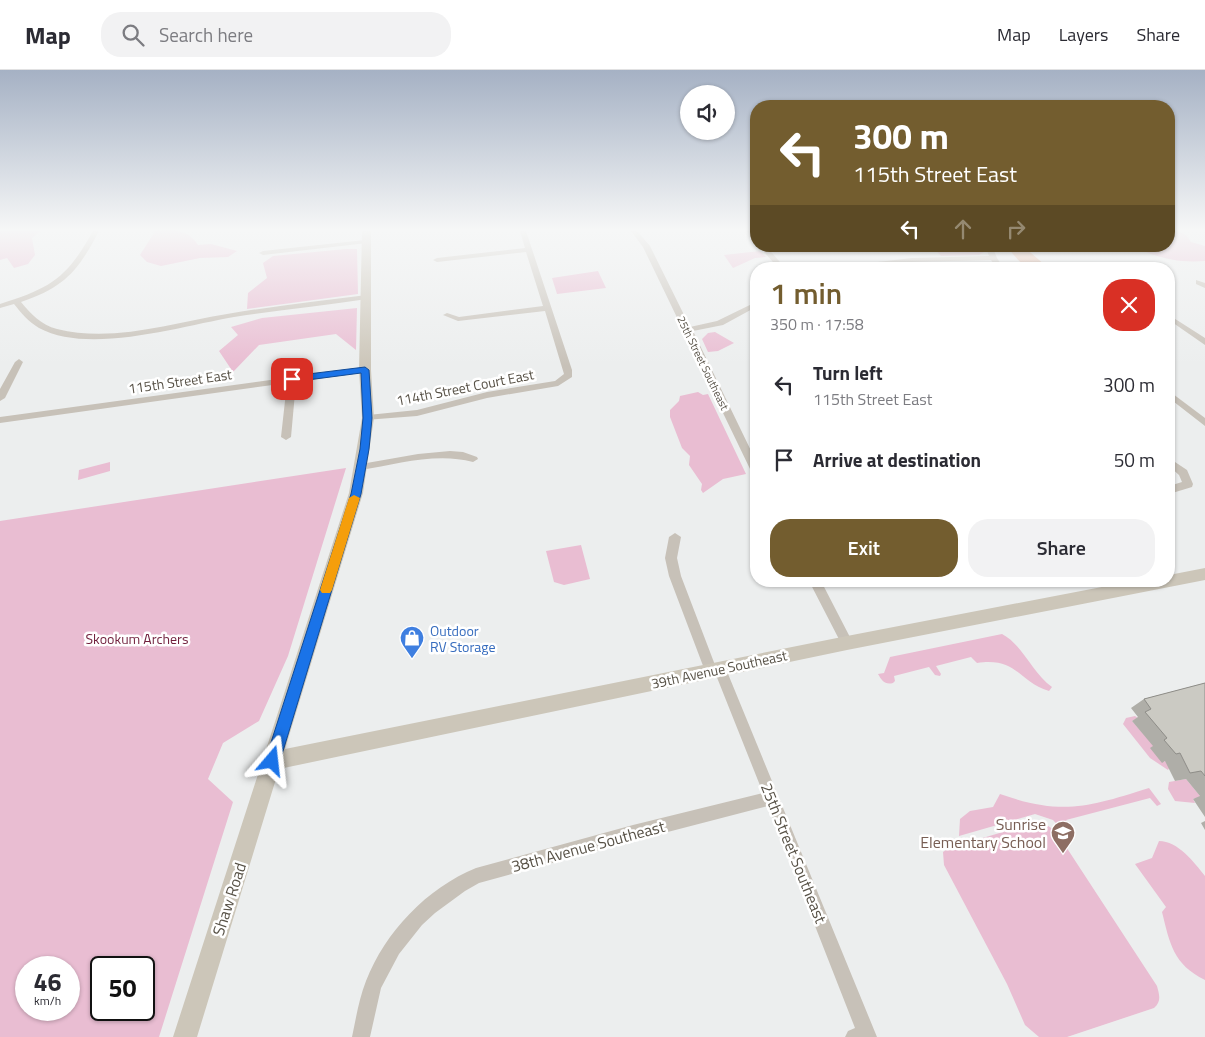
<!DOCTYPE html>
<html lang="en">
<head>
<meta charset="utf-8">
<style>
  :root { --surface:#fff; --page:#f2f2f3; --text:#2b2b33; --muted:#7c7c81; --line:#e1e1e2; --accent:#735d2f }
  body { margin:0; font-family:"Titillium Web",sans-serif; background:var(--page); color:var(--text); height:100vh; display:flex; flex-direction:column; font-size:19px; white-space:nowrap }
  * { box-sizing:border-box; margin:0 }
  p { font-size:16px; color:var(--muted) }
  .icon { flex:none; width:28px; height:28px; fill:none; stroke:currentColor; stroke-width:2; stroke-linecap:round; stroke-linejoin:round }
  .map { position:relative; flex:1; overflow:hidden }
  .panel { position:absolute; left:750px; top:192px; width:425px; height:325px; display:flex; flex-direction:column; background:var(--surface); border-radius:20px; box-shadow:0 1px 4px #0004 }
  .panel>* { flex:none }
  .hud { position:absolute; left:750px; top:30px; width:425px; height:152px; border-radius:20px; box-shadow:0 1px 4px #0004; background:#735d2f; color:#fff; overflow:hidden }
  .controls { position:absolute; left:680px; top:15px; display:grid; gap:10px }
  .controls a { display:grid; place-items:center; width:55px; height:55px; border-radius:50%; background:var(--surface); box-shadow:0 1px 4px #0004; font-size:25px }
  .speed { position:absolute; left:15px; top:886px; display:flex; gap:10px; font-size:25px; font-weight:700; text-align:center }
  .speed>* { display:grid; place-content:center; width:65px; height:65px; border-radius:50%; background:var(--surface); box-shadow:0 1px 4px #0004; line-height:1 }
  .speed small { font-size:12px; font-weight:400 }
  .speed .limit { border:2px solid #111; border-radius:8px; background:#fff; color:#111 }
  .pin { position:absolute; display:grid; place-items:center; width:42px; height:42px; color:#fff; margin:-21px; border-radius:10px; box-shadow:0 2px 8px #0006 }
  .me { position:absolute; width:55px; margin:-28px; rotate:17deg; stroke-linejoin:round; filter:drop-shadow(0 0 4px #0008) }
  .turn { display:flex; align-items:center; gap:18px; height:105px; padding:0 20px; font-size:22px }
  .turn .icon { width:65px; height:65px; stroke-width:2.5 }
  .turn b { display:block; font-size:35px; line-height:42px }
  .lanes { display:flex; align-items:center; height:48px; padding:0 20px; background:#0003; justify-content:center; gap:25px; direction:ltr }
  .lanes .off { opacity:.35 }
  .round { display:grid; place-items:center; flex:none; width:52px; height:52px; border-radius:20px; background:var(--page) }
  .headline { display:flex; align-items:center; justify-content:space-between; height:85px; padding:0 20px }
  h1 { font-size:30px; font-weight:600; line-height:38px; color:var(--accent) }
  .primary-button { display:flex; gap:10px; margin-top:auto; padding:10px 20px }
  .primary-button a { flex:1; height:58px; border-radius:20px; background:var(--accent); color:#fff; font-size:20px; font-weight:600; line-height:58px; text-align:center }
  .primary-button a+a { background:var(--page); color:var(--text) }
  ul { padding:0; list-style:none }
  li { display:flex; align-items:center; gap:15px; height:75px; padding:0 20px }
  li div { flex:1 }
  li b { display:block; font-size:19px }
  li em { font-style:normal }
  header { display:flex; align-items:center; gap:30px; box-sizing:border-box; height:70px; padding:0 25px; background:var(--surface); border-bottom:1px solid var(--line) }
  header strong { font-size:24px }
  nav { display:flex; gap:28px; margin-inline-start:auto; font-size:18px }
  .search { width:350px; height:45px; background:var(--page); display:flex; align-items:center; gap:12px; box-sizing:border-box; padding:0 18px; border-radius:20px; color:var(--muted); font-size:19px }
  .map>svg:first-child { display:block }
</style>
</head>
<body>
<header>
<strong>Map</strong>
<div class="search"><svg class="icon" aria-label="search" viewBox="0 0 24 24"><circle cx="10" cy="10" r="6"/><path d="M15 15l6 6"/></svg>Search here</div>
<nav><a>Map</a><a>Layers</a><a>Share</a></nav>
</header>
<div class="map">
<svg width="1205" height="967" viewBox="0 0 1205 967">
  <rect width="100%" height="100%" fill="#eceeee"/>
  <path fill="#e9bdd2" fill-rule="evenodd" d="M 0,161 L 40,161 L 32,168 L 35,185 L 28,194 L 14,198 L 7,188 L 0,190 Z
    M 153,161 C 172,160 187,158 198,175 L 211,174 L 237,181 L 228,187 L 200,188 L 161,196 L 147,192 L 140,185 L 154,163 Z
    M 1169,161 C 1181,161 1185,162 1191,172 L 1205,176 L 1205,191 C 1177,193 1158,188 1132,176 L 1169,176 Z
    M 932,176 L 981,176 L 984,182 L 979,185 L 941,186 Z
    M 346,179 L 357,179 L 358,224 L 247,239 L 248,223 L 267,208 L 263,193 L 273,186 Z
    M 760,181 L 766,187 L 755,188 L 733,198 L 724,185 Z
    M 980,193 L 993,199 L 878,199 L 928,194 Z
    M 598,201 L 606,218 L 557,224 L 552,208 Z
    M 357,238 L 356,280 L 336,264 L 259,275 L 233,302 L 219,281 L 238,265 L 231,257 L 262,248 Z
    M 715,262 L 734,273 L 718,281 L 708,282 L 702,269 L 708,263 Z
    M 698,322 L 703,325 L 708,324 L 746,404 L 723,409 L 703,423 L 701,420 L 702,414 L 689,395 L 690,386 L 682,378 L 670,347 L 670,340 L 679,331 L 680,326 Z
    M 110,392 L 110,401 L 78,410 L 79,400 Z
    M 346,398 L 288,586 L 259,651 L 223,673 L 208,709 L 233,732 L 159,967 L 0,967 L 0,451 ZM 26,898 L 69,898 L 69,940 L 26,940 ZM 101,898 L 144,898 L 144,940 L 101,940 Z
    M 581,475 L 590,509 L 564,515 L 554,512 L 546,481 Z
    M 1002,564 C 1023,575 1032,603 1052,617 L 1049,621 C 1018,612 1018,587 977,593 L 971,587 L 936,596 L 941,604 L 940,606 L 935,605 L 929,597 L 894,606 L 895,611 L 893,613 C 885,615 882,611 878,604 L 884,603 L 890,587 Z
    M 1135,646 L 1138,648 L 1132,651 L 1154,676 L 1151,678 L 1162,692 L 1166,691 L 1170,697 L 1168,700 L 1150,688 L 1123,654 L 1126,648 Z
    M 1186,709 L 1201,727 L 1193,729 L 1195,733 L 1175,731 L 1168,719 L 1169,712 Z
    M 1149,718 L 1161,734 L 1157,736 L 1150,728 L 1066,750 L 1072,761 L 1065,763 L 1053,750 L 1035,744 L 959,766 L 960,749 L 970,741 L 993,737 L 1000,724 C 1063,746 1088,737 1149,718 Z
    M 1036,752 C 1047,753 1052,758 1059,766 L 1157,916 C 1159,924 1162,931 1154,938 L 1067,967 L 1039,967 L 1025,955 L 1007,914 L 944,795 L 943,782 L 949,778 Z
    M 1159,771 C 1178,771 1194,792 1205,806 L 1205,910 C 1173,894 1170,874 1162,842 L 1166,837 L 1135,794 L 1152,788 Z"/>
  <path fill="#e2ac8e" d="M 1005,176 L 1023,176 L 1046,196 C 1023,204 1020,189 1005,176 Z"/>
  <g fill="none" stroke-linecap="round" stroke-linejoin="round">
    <path fill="#c7c1b8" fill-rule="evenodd" d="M 93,161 L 99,161 C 78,201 65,217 21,232 C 31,244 41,255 57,259 C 113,273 171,253 227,244 C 273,236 320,231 367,225 L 371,227 L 367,229 C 323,236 278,240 234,247 C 181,256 89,285 39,258 C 29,252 21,243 14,234 L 0,238 L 0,234 C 51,218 67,208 93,161 Z
      M 520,161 L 526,161 L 572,300 L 572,307 L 558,316 L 487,328 L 417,346 L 365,350 L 365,346 L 368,345 L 417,340 L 487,322 L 555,311 L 564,304 L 545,241 L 458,251 L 443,245 L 447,243 L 459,247 L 543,236 L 526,182 L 437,192 L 433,190 L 437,188 L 525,178 Z
      M 631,161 L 637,161 L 650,176 L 690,257 L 717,251 L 756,232 L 756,237 L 723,255 L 693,261 L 756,391 L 756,404 L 751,401 L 643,177 Z
      M 747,161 L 753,161 L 756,165 L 756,171 L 754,170 Z
      M 365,170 L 368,172 L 367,173 L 263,185 L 259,183 L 263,181 Z
      M 759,176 L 766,176 L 786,199 L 779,199 Z
      M 985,176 L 992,176 L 997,188 L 1004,199 L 997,199 L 991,190 L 912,192 L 855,199 L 831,199 L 834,197 L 912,188 L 989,186 Z
      M 1196,210 L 1205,213 L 1205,218 L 1196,214 Z
      M 1169,245 L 1205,268 L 1205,275 L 1169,250 Z
      M 19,289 L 23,292 L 5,328 L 0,331 L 0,319 L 15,292 Z
      M 365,297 L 368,298 L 368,302 L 296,312 L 291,367 L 286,370 L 281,367 L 287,313 L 0,353 L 0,347 Z
      M 1169,321 L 1205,348 L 1205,356 L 1169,328 Z
      M 450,381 L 463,382 L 477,387 L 478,389 L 473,392 C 437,382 397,394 361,400 L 356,397 L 361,394 L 418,384 Z
      M 1169,388 L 1187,400 L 1193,414 L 1192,417 L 1169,424 L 1169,416 L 1182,412 L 1179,405 L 1169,396 Z
      M 675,463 L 681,467 L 677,488 L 681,506 L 715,595 L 720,593 L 725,595 L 726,599 L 877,967 L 845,967 L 848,961 L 855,958 L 768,736 L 633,771 L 479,813 L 465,821 L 435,843 L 422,855 L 399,884 L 381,918 L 370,967 L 352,967 C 356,948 359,929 366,911 C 385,862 427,818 476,798 L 633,755 L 763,723 L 716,605 L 711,607 L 706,605 L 705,601 L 669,506 L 665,488 L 669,467 Z
      M 809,511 L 821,511 L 853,573 L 851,577 L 847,578 L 843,577 Z"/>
    <path fill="#ccc6b9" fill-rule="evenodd" d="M 362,161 L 371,161 L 371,300 L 374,348 L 363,423 L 285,679 L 847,566 L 1133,511 L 1169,511 L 1169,505 L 1205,498 L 1205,510 L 847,580 L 279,699 L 197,967 L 173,967 L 349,423 L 362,348 L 359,300 Z"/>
  </g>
  <path fill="#afaea8" d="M 1205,613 L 1205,747 L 1193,729 L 1200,726 L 1186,709 L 1175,711 L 1165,691 L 1162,693 L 1150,678 L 1153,676 L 1132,651 L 1138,647 L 1131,638 L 1144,629 Z
    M 1205,751 L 1205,760 L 1201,753 Z"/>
  <path fill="#cbcac3" stroke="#8e8d88" d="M 1205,613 L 1205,706 L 1201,701 L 1190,703 L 1180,683 L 1176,684 L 1164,670 L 1167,668 L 1145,642 L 1151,639 L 1144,629 Z"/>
  <linearGradient id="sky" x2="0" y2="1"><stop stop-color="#a5b1c4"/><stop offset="0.54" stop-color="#f6f7f7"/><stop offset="1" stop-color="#f6f7f7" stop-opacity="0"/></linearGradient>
  <rect width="1205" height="296" fill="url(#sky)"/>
  <path fill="#1a73e8" stroke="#114b97" d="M 365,297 L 369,300 L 372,348 L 369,379 L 361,424 L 280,691 L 277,696 L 272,698 L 267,696 L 265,691 L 351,424 L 360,379 L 363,348 L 361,303 L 292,312 L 288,309 L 292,306 Z"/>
  <path fill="#f59e0b" d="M 354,425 L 360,428 L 332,520 L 330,523 L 322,523 L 320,520 L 349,428 Z"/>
  <defs>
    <symbol id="shop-pin" viewBox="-11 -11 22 30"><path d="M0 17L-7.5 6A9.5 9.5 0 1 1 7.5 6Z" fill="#3f7fe0" stroke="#fff"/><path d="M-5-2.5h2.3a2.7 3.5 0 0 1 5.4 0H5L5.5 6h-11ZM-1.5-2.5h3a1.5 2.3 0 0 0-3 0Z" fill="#fff"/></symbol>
    <symbol id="school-pin" viewBox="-11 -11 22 30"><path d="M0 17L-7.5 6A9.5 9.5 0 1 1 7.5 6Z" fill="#8d6e63" stroke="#fff"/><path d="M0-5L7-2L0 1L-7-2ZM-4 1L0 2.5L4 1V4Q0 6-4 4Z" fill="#fff"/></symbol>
  </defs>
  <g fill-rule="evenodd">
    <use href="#shop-pin" x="398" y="554" width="28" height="38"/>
    <use href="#school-pin" x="1049" y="749" width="28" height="38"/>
  </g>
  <g text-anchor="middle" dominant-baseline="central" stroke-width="5" stroke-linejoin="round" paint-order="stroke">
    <g font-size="11" fill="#575146" stroke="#fff">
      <text transform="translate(703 293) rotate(64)">25th Street Southeast</text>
    </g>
    <g font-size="14" fill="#575146" stroke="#fff">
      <text transform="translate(180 311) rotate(-8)">115th Street East</text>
      <text transform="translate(465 317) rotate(-11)">114th Street Court East</text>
      <text transform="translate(719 599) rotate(-12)">39th Avenue Southeast</text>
    </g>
    <g font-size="14" fill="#366cbe" stroke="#fff" text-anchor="start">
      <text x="430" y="560">Outdoor<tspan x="430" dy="16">RV Storage</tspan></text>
    </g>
    <g font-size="14" fill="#701f3c" stroke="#fff">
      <text x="137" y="568">Skookum Archers</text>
    </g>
    <g font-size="16" fill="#785e54" stroke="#fff" text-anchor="end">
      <text x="1046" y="754">Sunrise<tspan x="1046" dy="18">Elementary School</tspan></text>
    </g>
    <g font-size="16" fill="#575146" stroke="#fff">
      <text transform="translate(588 776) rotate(-15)">38th Avenue Southeast</text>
      <text transform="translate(794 783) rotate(68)">25th Street Southeast</text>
      <text transform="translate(229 829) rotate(-72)">Shaw Road</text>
    </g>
  </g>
</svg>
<div class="controls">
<a><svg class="icon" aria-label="sound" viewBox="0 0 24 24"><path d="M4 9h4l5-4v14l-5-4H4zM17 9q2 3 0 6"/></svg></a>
</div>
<div class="speed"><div>46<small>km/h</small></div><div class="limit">50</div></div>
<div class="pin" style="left:292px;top:309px;background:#d93025"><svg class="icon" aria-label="arrive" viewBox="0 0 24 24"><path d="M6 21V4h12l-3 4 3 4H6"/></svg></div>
<svg class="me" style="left:272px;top:691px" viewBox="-20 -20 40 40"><path d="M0-17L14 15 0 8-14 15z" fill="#1a73e8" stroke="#fff" stroke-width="4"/></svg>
<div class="hud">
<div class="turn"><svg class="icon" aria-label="left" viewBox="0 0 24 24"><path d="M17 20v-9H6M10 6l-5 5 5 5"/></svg><div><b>300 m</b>115th Street East</div></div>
<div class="lanes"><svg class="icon" aria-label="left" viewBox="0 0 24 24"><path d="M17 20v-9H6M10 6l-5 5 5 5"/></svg><svg class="icon off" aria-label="ahead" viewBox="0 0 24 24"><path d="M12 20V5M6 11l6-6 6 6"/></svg><svg class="icon off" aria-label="right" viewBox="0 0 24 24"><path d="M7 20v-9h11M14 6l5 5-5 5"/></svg></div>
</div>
<section class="panel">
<div class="headline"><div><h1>1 min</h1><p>350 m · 17:58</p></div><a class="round" style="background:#d93025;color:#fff"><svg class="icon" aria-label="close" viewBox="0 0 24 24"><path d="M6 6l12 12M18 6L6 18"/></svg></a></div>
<ul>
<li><svg class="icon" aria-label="left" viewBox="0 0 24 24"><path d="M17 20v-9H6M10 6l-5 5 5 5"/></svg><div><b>Turn left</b><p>115th Street East</p></div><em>300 m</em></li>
<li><svg class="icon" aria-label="arrive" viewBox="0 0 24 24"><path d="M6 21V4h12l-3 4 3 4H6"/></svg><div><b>Arrive at destination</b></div><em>50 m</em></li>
</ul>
<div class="primary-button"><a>Exit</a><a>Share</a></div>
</section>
</div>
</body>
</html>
